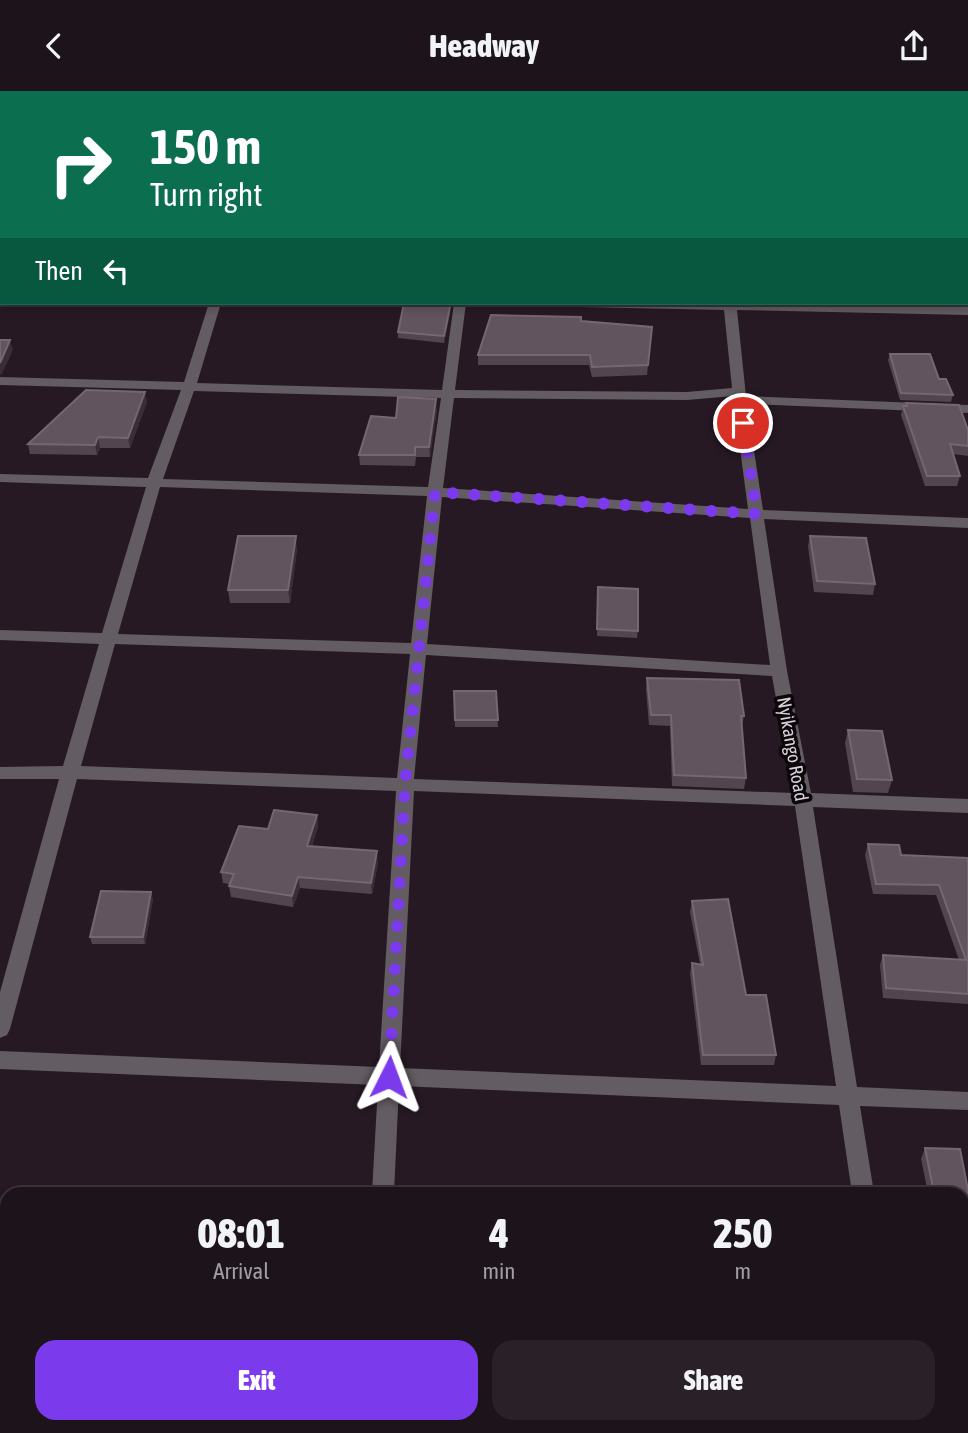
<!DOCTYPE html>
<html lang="en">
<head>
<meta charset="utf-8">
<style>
  :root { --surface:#1c131b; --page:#292028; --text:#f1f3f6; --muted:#a09ea3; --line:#3a323a; --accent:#7c3aed }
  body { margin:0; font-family:"Asap Condensed",sans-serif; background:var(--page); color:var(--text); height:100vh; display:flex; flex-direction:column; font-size:26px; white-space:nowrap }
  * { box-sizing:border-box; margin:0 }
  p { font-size:23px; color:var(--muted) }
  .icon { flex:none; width:38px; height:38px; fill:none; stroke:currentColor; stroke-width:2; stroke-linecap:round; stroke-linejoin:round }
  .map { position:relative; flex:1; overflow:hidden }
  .details { position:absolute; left:0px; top:1096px; width:970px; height:247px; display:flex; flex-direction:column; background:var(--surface); border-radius:21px 21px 0 0; box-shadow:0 4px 10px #0003,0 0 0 2px var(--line) }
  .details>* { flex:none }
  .top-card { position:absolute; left:0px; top:0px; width:970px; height:214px; box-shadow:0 4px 10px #0003,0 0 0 2px var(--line); background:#0b6e4f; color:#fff; overflow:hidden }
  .pin { position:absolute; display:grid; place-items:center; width:60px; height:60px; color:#fff; margin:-30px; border:4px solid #fff; border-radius:50%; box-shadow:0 2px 7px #0007 }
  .me { position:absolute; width:77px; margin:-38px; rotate:3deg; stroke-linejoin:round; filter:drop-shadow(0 0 5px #0008) }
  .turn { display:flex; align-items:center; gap:24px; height:147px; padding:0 35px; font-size:32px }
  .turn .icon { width:91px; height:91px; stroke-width:2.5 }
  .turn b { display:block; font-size:49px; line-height:60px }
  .then { display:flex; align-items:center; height:66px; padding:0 35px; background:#0003; gap:14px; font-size:26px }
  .eta { display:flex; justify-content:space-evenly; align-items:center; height:119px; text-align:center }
  .eta b { font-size:42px; font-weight:800; line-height:49px }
  .primary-button { display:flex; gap:14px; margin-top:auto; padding:14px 35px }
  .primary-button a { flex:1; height:80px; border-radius:21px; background:var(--accent); color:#fff; font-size:28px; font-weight:800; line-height:80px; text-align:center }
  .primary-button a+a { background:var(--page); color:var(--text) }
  header { display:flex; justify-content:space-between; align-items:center; height:91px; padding:0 35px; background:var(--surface); font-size:32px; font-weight:800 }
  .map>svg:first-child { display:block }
</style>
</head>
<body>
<header><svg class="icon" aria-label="back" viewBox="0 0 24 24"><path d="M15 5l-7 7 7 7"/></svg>Headway<svg class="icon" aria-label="share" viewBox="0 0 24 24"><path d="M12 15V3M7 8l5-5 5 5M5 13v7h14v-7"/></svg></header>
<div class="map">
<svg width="968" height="1342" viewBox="0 0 968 1342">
  <rect width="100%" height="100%" fill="#261924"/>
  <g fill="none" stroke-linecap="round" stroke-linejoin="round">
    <path fill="#635c62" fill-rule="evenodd" d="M 88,0 L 98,0 L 87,2 Z
      M 276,0 L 286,0 L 286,2 L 276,2 Z
      M 473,0 L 483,0 L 483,2 L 473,2 Z
      M 690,0 L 700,0 L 700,2 L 690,2 Z
      M 910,0 L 920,0 L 921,2 L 911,2 Z
      M 0,7 L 2,7 L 2,13 L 0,13 Z
      M 0,77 L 2,77 L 2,83 L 0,83 Z
      M 2,173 L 2,183 L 0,184 L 0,174 Z
      M 0,191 L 2,191 L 2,199 L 0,199 Z
      M 209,212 L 221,212 L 197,292 L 442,299 L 454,212 L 466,212 L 455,299 L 687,301 L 732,297 L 724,219 L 580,216 L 574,212 L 968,216 L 968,224 L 737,219 L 746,305 L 968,314 L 968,322 L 747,313 L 763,419 L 968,427 L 968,437 L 764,428 L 787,580 L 811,702 L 968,708 L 968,722 L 813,716 L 857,996 L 968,1001 L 968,1019 L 860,1015 L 874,1102 L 852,1102 L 839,1014 L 399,995 L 394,1102 L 372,1102 L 378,994 L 0,978 L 0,960 L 379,976 L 396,700 L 77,688 L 10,938 L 7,944 L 0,947 L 0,901 L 59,688 L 0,688 L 0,676 L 63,675 L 99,553 L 0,549 L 0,539 L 102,542 L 146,396 L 0,391 L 0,383 L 148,387 L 181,299 L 0,294 L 0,286 L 184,291 ZM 194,300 L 441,307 L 428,396 L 163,388 ZM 733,305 L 748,418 L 443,397 L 454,307 L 687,309 ZM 160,396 L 427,405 L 411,552 L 118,543 ZM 442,406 L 750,427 L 770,574 L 427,553 ZM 115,553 L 410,563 L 397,687 L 81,675 ZM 426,564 L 772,585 L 793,702 L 414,688 ZM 414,700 L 795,715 L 836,995 L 400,977 Z
      M 358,1335 L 382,1335 L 381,1342 L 357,1342 Z
      M 885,1335 L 909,1335 L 910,1342 L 886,1342 Z"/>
  </g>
  <path fill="#52454f" d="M 450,222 L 444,252 L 398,247 L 398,241 Z
    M 581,230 L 652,236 L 647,284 L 592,286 L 589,274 L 478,274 L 478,264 Z
    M 890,263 L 939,288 L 953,304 L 951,311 L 900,309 L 888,269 Z
    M 147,311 L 130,357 L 100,357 L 97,364 L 30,363 L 28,353 Z
    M 906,312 L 968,339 L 968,365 L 953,363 L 960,385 L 957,395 L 925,395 L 901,324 L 903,315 L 905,315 Z
    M 437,318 L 430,366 L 416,366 L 415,375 L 360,374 L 359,364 L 396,327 Z
    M 810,445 L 875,493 L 873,504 L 814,501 L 808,455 Z
    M 297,458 L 290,512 L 230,512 L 228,499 Z
    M 598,496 L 638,540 L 637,547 L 597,545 Z
    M 647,587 L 744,625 L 742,636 L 746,687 L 744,698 L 672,695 L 670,635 L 649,634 L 646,598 Z
    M 454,600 L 496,600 L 498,636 L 455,636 Z
    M 848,639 L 892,689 L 888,702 L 853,701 L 845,652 Z
    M 317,724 L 318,735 L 312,755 L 378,772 L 372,803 L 300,797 L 293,816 L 231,806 L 229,795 L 229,793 L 223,792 L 221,781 L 268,738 Z
    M 868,753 L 901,764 L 968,767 L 968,913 L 883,907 L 880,874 L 883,864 L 959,869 L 936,804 L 873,803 L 865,764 Z
    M 153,808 L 145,853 L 92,853 L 90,846 Z
    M 692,810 L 776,964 L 774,974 L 701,974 L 690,882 L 692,872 L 700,873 L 690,821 Z
    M 925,1057 L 968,1099 L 968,1236 L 962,1222 L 962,1102 L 928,1102 L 921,1068 Z
    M 966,1305 L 968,1305 L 968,1340 L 962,1311 Z
    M 696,1335 L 821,1335 L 818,1342 L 795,1342 Z"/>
  <path fill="#3a2d38" d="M 450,216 L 450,222 L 444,252 L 444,245 Z
    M 10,249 L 13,259 L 2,283 L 0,284 L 0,272 Z
    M 145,301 L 147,311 L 130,357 L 128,347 Z
    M 436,308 L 437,318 L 430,366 L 429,356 Z
    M 98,346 L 100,357 L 97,364 L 95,354 Z
    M 296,445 L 297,458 L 290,512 L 288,499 Z
    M 317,724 L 318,735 L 309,766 L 307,755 Z
    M 377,760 L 378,772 L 372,803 L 371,792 Z
    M 298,786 L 300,797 L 293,816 L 292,805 Z
    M 151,801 L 153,808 L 145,853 L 143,846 Z"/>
  <path fill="#61545e" stroke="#746771" stroke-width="2" d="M 725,0 L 791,0 L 792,2 L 725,2 Z
    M 930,0 L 957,0 L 956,2 L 930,2 Z
    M 404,212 L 446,212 L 446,215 L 450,216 L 444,245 L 398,241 Z
    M 491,224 L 581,226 L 581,230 L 652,236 L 648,274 L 592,276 L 590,264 L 478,264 Z
    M 0,249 L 10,249 L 0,272 Z
    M 890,263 L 930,263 L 939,288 L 946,288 L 953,304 L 901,302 Z
    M 86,299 L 145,301 L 128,347 L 98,346 L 95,354 L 28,353 Z
    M 398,306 L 436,308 L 429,356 L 415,356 L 415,364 L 359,364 L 371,325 L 396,327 Z
    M 906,312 L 959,314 L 968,339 L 968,355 L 950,353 L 960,385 L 927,385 L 903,315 L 907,315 Z
    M 238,445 L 296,445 L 288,499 L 228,499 Z
    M 810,445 L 866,447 L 875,493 L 817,490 Z
    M 598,496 L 638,498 L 638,540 L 597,538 Z
    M 647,587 L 739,589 L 744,625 L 741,625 L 746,687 L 674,684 L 671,624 L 651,624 Z
    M 454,600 L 496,600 L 498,629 L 455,629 Z
    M 848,639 L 882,640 L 892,689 L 857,688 Z
    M 274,719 L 317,724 L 307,755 L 377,760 L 371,792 L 298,786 L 292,805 L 229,795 L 234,783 L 221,781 L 239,735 L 268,738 Z
    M 868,753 L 899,754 L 901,764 L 968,767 L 968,903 L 886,897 L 883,864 L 966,869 L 939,794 L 876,793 Z
    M 101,800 L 151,801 L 143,846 L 90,846 Z
    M 728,808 L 746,904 L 766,904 L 776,964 L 703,964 L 692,872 L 703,874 L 692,810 Z
    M 925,1057 L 960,1058 L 968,1099 L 968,1213 L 962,1199 L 962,1102 L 934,1102 Z
    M 966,1305 L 968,1305 L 968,1318 Z"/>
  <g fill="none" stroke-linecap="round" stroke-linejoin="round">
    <path stroke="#7c3aed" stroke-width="12" stroke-dasharray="0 21.6" d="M 389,986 L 405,693 L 435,401 L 757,423 L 743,332"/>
  </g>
  <g text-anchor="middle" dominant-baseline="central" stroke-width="7" stroke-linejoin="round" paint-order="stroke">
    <g font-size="19" fill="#dad1d8" stroke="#0c070b">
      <text transform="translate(793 658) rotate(80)">Nyikango Road</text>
    </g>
  </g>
</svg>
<div class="pin" style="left:743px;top:332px;background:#d93025"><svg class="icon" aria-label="arrive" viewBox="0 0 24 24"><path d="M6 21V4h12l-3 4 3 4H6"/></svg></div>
<svg class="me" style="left:389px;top:986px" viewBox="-20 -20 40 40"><path d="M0-17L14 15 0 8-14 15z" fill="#7c3aed" stroke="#fff" stroke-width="4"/></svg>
<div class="top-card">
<div class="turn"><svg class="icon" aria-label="right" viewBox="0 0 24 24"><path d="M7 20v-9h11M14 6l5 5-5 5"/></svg><div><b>150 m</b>Turn right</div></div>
<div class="then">Then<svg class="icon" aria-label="left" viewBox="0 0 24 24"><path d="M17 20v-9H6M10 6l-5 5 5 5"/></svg></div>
</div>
<section class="details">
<div class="eta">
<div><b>08:01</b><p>Arrival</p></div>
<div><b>4</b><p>min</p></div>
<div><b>250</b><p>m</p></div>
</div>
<div class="primary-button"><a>Exit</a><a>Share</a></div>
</section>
</div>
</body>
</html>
